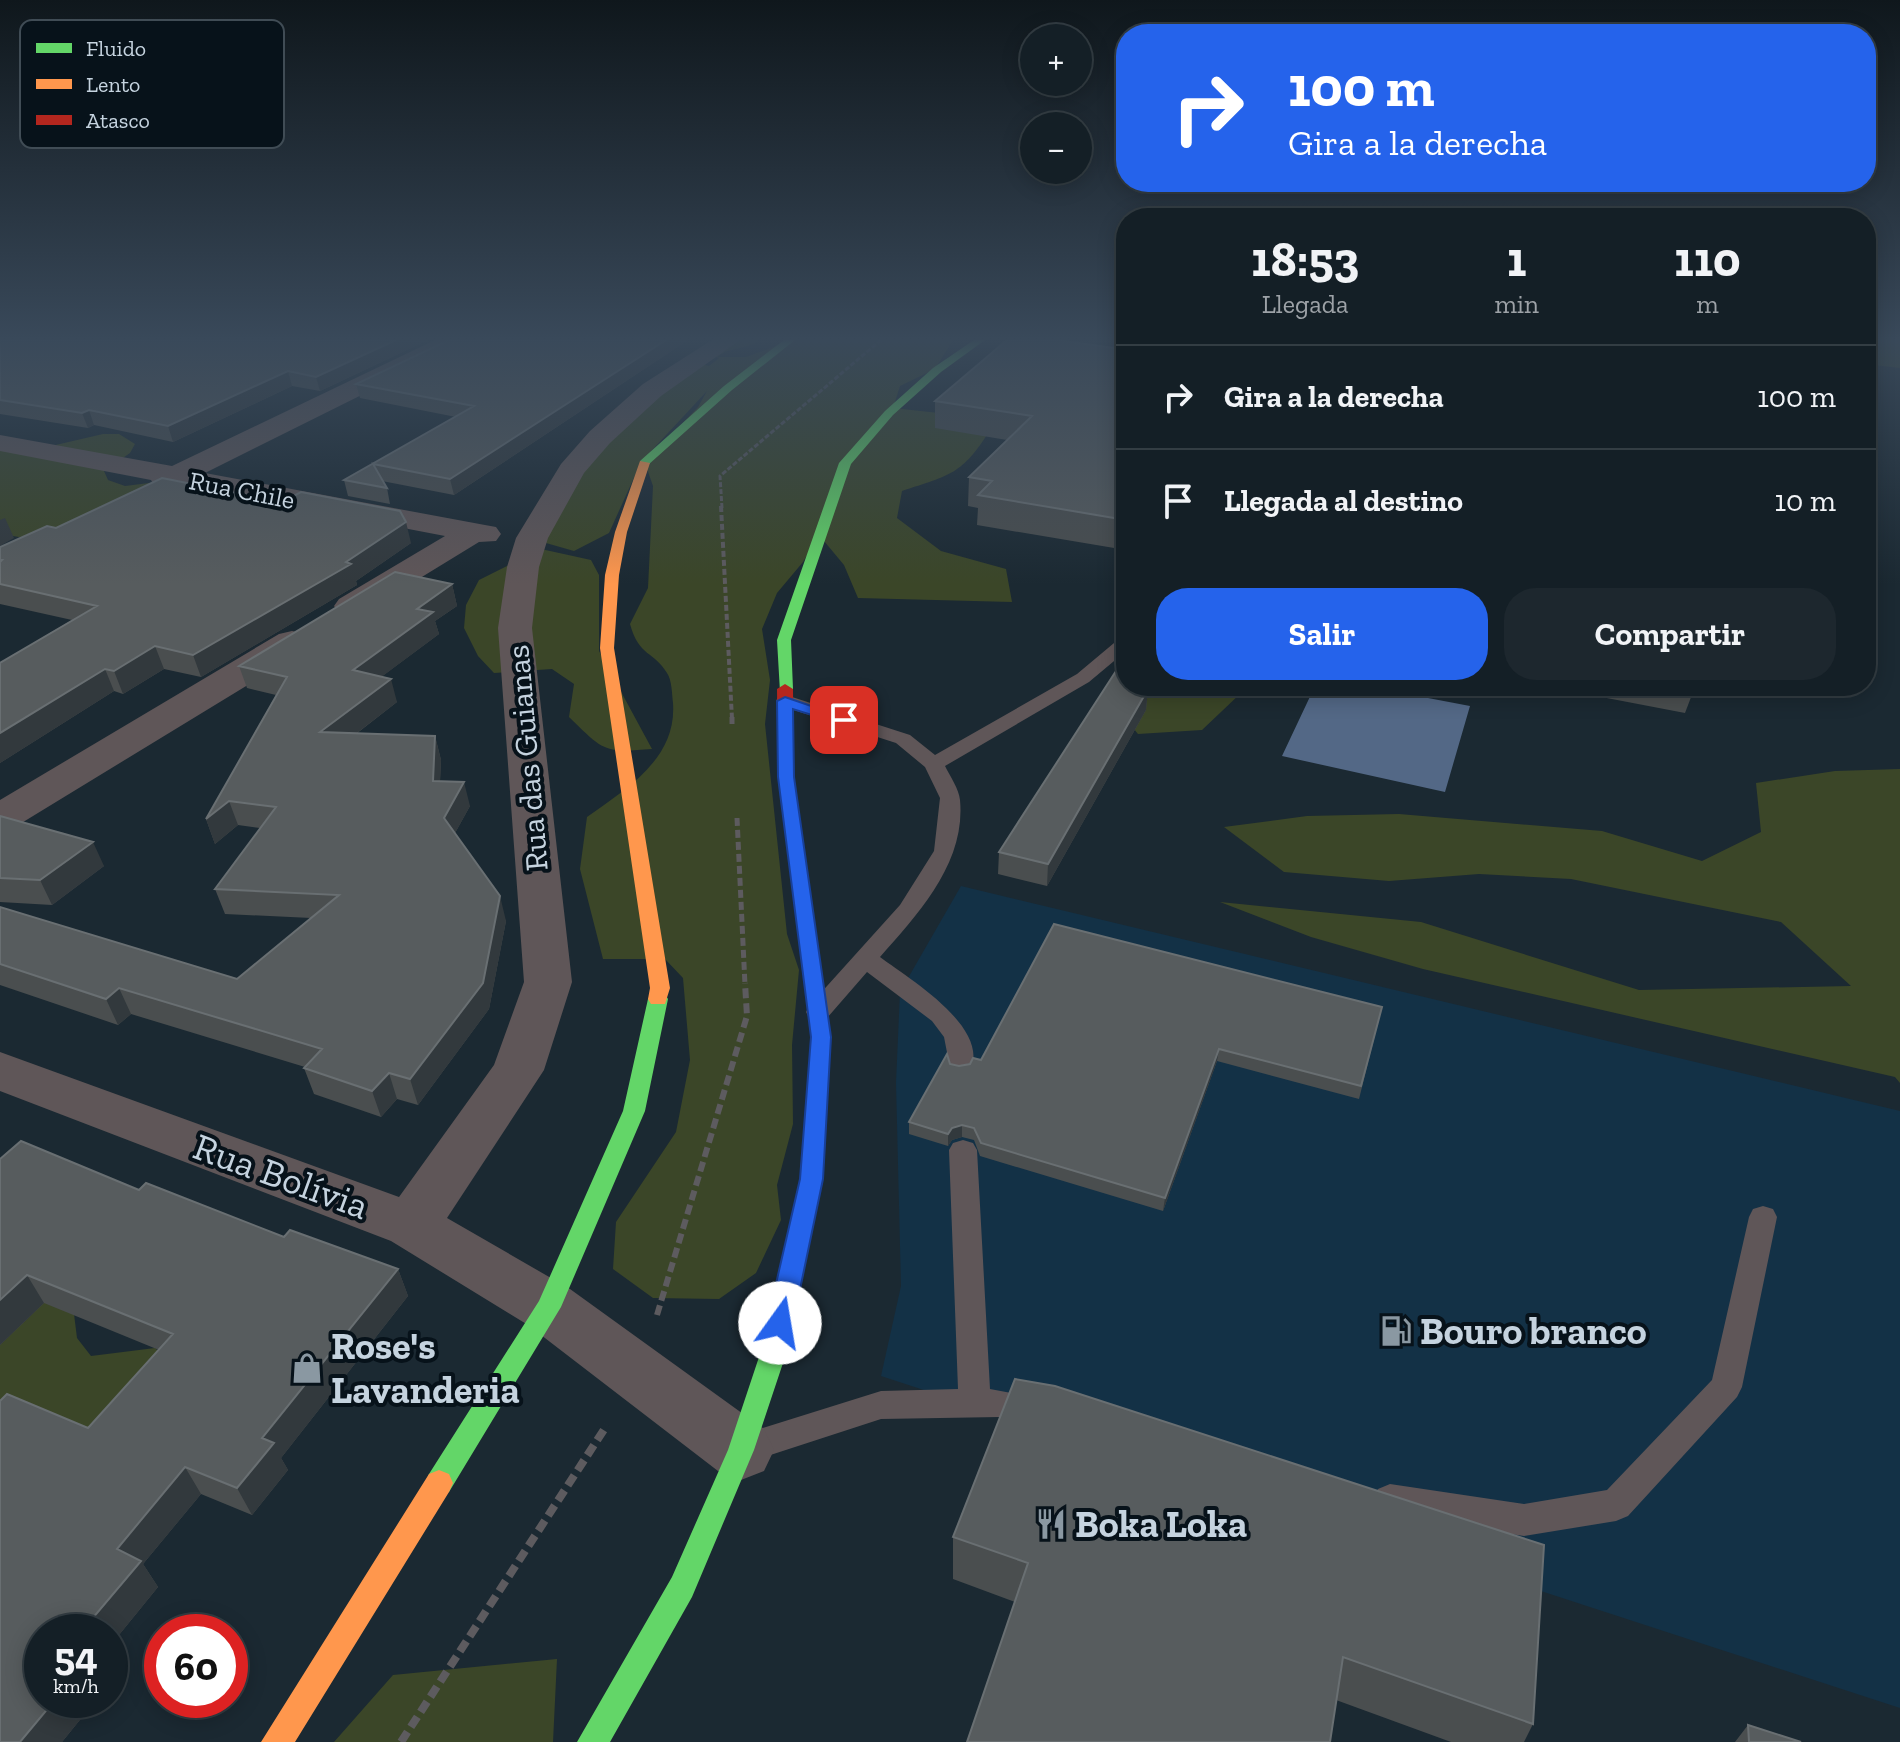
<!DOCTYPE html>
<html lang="es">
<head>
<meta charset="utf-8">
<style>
  :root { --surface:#141f26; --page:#1d272e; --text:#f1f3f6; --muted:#9da2a7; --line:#333d43; --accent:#2563eb }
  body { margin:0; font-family:"Zilla Slab",serif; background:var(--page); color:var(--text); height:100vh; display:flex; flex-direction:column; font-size:30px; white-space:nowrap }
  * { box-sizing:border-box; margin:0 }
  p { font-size:26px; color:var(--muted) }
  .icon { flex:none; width:44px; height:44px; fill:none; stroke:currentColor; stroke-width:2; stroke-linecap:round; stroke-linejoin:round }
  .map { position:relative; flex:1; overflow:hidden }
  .drawer { position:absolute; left:1116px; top:208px; width:760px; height:488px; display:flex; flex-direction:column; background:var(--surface); border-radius:32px; box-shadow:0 4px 20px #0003,0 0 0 2px var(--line) }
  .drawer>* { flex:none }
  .guide { position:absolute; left:1116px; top:24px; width:760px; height:168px; border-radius:32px; box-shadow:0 4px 20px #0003,0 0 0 2px var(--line); background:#2563eb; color:#fff; overflow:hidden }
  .controls { position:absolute; left:1020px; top:24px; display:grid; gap:16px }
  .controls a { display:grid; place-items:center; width:72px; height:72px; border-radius:50%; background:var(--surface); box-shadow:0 4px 20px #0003,0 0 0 2px var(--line); font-size:40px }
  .speed { position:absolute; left:24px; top:1614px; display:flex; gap:16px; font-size:40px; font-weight:700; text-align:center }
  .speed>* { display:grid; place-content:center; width:104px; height:104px; border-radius:50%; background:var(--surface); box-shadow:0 4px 20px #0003,0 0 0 2px var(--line); line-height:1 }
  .speed small { font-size:20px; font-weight:400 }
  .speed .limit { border:12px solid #d22; background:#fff; color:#111 }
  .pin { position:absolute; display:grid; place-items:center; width:68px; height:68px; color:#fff; margin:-34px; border-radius:16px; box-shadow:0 4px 12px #0006 }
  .me { position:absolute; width:88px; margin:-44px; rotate:13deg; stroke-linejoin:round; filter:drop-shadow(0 0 6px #0008) }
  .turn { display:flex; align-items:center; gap:28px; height:168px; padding:0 40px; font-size:36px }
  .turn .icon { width:104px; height:104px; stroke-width:2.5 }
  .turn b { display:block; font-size:56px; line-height:68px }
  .eta { display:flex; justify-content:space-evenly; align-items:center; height:136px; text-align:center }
  .eta b { font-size:48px; font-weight:800; line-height:56px }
  .cta { display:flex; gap:16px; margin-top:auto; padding:16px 40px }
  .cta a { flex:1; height:92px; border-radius:32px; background:var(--accent); color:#fff; font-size:32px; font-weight:800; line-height:92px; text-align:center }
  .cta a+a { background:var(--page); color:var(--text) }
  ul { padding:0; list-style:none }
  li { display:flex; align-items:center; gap:24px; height:104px; padding:0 40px; border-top:2px solid var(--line) }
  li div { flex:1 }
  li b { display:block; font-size:30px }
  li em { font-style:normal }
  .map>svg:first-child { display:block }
</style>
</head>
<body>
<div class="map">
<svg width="1900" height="1742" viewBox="0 0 1900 1742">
  <rect width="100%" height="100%" fill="#1b2932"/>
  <path fill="#133146" d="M 961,886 L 1900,1111 L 1900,1708 L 881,1376 L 901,1286 L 896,1083 L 900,992 Z"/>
  <path fill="#3b4628" d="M 732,340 L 758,340 C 747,351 728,346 718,357 L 746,357 L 793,340 L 953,340 L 935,369 L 900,386 L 893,408 L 939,413 L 990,430 C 962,475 950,475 902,491 L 897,518 L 941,551 L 1006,569 L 1012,602 L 858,598 L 844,565 L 819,535 L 803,562 L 777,593 L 762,629 L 770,680 L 765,724 L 787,934 L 799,970 L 792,1045 L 793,1124 L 777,1185 L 781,1220 L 756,1273 L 719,1299 L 653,1298 L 613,1269 L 616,1222 L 676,1132 L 690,1060 L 683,978 L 665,959 L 603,959 L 580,869 L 587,817 C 626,789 677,759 673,703 C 672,695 672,680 667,673 C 654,651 639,657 630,624 L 648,588 L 653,486 L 645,463 L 698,407 L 707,391 L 641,462 L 609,533 L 574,551 L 546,543 C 566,460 637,415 698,363 L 709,366 L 719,358 L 709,354 Z
    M 1866,340 L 1900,340 L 1900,368 L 1866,364 Z
    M 103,434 L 119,434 L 135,444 L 130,453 L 104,471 L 108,480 L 125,486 L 157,482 L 52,534 L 19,537 L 0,534 L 0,449 L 47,447 Z
    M 541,549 L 591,560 L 599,575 L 599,651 L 652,749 C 603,753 604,751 569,717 L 574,684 L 552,669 L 494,673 L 478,656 L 464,628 L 466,605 L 479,580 Z
    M 1126,660 L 1126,686 L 1243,686 L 1241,693 L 1202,730 L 1138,734 L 1120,712 L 1119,669 Z
    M 1900,769 L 1900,1083 L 1895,1077 L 1423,969 L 1311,937 L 1220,902 L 1421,922 L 1639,990 L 1851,986 L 1781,922 L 1571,879 L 1479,874 L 1389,881 L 1284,872 L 1224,827 L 1307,816 L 1399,814 L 1602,831 L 1702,861 L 1761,832 L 1756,783 L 1835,771 Z
    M 46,1301 L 74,1314 L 77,1338 L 91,1356 L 155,1348 L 195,1385 L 156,1424 L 0,1449 L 0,1316 Z
    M 557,1659 L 553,1742 L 334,1742 L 393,1675 Z"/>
  <path fill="#536886" d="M 1315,686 L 1431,686 L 1428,698 L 1470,706 L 1445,792 L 1282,756 Z"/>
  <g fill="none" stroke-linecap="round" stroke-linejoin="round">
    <path stroke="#5d5b5f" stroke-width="3" stroke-dasharray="5 2" stroke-linecap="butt" d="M 722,508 L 720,476 L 881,340"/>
    <path stroke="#5d5b5f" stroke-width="4" stroke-dasharray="6 3" stroke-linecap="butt" d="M 721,506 L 732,719"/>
    <path stroke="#5d5b5f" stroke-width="5" stroke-dasharray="8 4" stroke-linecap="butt" d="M 732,717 L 732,724
      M 737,818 L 745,985"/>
    <path stroke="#5d5b5f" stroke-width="6" stroke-dasharray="10 5" stroke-linecap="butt" d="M 657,1315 L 747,1016 L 745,983"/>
    <path stroke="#5d5b5f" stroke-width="8" stroke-dasharray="12 6" stroke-linecap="butt" d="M 401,1742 L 607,1425"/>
    <path fill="#5f5658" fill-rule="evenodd" d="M 1126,637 L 1126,651 L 1089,682 L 945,766 C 950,776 959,789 960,800 C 966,863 918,914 880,957 C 908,978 994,1029 969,1073 L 960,1075 L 951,1073 L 944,1037 L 932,1021 L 867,972 L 827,1018 L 818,1020 L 809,1018 L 806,1012 L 809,1006 L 900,905 L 934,851 L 940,798 L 925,767 L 896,743 L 778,705 L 776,701 L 778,697 L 792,697 L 910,735 L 935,755 L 1077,674 L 1120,638 Z
      M 963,1140 L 973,1143 L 977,1150 L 990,1389 L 1043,1399 L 1048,1409 L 1043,1419 L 1032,1423 L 1000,1417 L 881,1419 L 749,1462 L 737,1458 L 733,1447 L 737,1436 L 881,1391 L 958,1389 L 949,1150 L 953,1143 Z
      M 1763,1206 L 1773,1209 L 1777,1217 L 1742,1387 L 1737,1397 L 1628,1516 L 1616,1521 L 1524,1536 L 1390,1516 L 1378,1511 L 1373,1500 L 1378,1489 L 1390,1484 L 1524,1504 L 1607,1490 L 1712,1380 L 1749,1217 L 1753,1209 Z"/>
    <path fill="#5f5658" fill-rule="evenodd" d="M 435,340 L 465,340 L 462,345 L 205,473 L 485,525 L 496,527 L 501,534 L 496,541 L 479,542 L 363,613 L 351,616 L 339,613 L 334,606 L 339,599 L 445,536 L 179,485 L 165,490 L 155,487 L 151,480 L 0,451 L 0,435 L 172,466 Z
      M 712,340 L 740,340 L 661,396 L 610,443 L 584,473 L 548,538 L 539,567 L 532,628 L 572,982 L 544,1070 L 447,1218 L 570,1289 L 764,1429 L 774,1450 L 764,1471 L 741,1480 L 718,1471 L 528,1325 L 391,1241 L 0,1091 L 0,1052 L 399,1197 L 494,1065 L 524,982 L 498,628 L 507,567 L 516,538 L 561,464 L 590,431 L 643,384 Z
      M 292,631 L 305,634 L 310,642 L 305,650 L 15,827 L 0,831 L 0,800 L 279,634 Z"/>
    <path fill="#63d668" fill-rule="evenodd" d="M 784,340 L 795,340 L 732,390 L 648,465 L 640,465 L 640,461 L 724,386 Z
      M 974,340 L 985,340 L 941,372 L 893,415 L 851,464 L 791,640 L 793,689 L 790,692 L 780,692 L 777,640 L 839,463 L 885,411 L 933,368 Z
      M 658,992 L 665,994 L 668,999 L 645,1111 L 561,1307 L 449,1492 L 439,1496 L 429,1492 L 425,1483 L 429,1474 L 539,1301 L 623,1111 L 648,999 L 651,994 Z
      M 814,1142 L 822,1144 L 825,1150 L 823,1179 L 787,1351 L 754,1450 L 692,1597 L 610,1742 L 577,1742 L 672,1577 L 728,1450 L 761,1351 L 801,1179 L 803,1150 L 806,1144 Z"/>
    <path fill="#ff974d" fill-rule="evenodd" d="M 640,461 L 650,463 L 627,532 L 619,575 L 614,648 L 670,988 L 665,1004 L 651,1004 L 648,999 L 650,988 L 600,648 L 605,575 L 615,532 Z
      M 439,1470 L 449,1474 L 453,1483 L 449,1492 L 295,1742 L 261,1742 L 429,1474 Z"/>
    <path fill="#b3261e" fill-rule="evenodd" d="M 785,684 L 793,689 L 794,777 L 831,1037 L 825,1150 L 822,1156 L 814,1158 L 806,1156 L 803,1150 L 811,1037 L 778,777 L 777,689 Z"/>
  </g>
  <path fill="#4a4e4f" d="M 0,340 L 428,340 L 320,391 L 292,386 L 173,442 L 94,425 L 88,428 L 0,414 Z
    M 449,340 L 688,340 L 454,495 L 382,481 L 387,488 L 390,504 L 348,496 L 344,480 L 456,417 L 360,398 L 356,384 Z
    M 1126,340 L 1126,550 L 977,525 L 978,508 L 968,506 L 969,477 L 1007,440 L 935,428 L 935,401 L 1114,348 Z
    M 56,528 L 411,543 L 356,581 L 357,585 L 201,677 L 164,669 L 123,694 L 114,691 L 0,763 L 0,663 L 72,620 L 0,604 L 0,547 Z
    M 452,584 L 457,606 L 435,621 L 439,634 L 381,677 L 397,702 L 356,734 L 435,736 L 441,760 L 440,781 L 470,806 L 455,833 L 506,921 L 489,1009 L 418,1105 L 397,1099 L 381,1117 L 314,1094 L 304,1068 L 305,1067 L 131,1014 L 118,1025 L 0,985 L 0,907 L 237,979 L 311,918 L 225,914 L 215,889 L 260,828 L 238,825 L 215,844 L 206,819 L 276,695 L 247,688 L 239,666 Z
    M 1592,686 L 1693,686 L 1693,692 L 1685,713 L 1591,695 Z
    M 1148,689 L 1146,710 L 1047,886 L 998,874 L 999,852 Z
    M 0,816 L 104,866 L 52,905 L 0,902 Z
    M 1382,1007 L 1359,1099 L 1217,1061 L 1163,1211 L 980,1156 L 974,1140 L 962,1137 L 952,1140 L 948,1146 L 909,1134 L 909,1122 L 959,1066 L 981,1060 Z
    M 21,1141 L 139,1190 L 146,1183 L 284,1237 L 290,1230 L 398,1269 L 408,1296 L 281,1458 L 288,1470 L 252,1515 L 201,1494 L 143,1564 L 158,1587 L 110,1646 L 110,1632 L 42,1632 L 42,1700 L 96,1700 L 62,1742 L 0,1742 L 0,1401 L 7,1394 L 88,1428 L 159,1350 L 44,1303 L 0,1345 L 0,1159 Z
    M 1015,1379 L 1533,1724 L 1524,1742 L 1451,1742 L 1336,1700 L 1015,1602 L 953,1579 L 953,1537 Z
    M 1748,1725 L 1801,1742 L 1735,1742 Z"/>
  <path fill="#32393d" d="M 396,340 L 428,340 L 320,391 L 316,377 Z
    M 666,340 L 688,340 L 454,495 L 450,479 Z
    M 288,371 L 292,386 L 173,442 L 168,426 Z
    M 89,410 L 94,425 L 88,428 L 82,413 Z
    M 5,518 L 14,538 L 0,546 L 0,520 Z
    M 406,522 L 411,543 L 356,581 L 357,585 L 201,677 L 193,655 L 346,562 Z
    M 452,584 L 457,606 L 435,621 L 439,634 L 360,693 L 353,670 L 417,609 Z
    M 155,646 L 164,669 L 123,694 L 114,671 Z
    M 105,669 L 114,691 L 0,763 L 0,733 Z
    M 391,679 L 397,702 L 327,756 L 320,732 Z
    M 1148,689 L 1146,710 L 1047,886 L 1048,864 Z
    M 435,736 L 441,760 L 439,805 L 433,781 Z
    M 464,782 L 470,806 L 450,842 L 444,818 Z
    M 229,801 L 238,825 L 215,844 L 206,819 Z
    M 93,842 L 104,866 L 52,905 L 40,880 Z
    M 500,896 L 506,921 L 489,1009 L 418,1105 L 410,1079 Z
    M 119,988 L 131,1014 L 118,1025 L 106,999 Z
    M 1219,1049 L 1217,1061 L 1163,1211 L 1165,1198 Z
    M 389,1073 L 397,1099 L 381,1117 L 372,1091 Z
    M 962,1125 L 962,1137 L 952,1140 L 948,1146 L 948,1134 L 952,1128 Z
    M 398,1269 L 408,1296 L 281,1458 L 288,1470 L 252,1515 L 237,1488 L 262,1438 Z
    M 27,1275 L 44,1303 L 0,1345 L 0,1300 Z
    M 185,1467 L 201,1494 L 143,1564 L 158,1587 L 110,1646 L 110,1632 L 81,1632 L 117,1549 Z
    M 55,1700 L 96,1700 L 62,1742 L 20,1742 Z"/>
  <path fill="#575c5e" stroke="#696f72" stroke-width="2" d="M 0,340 L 396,340 L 316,377 L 288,371 L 168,426 L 89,410 L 82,413 L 0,400 Z
    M 449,340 L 666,340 L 450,479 L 373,464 L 387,488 L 344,480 L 474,406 L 356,384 Z
    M 1007,340 L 1057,340 L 1114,348 L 1122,340 L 1126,340 L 1126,520 L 978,495 L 992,481 L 969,477 L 1032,416 L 935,401 Z
    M 162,478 L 282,502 L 301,492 L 400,511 L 406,522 L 346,562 L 351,564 L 193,655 L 155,646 L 114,671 L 105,669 L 0,733 L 0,663 L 97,606 L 0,584 L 0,562 L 2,560 L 0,560 L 0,547 L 47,526 L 56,528 Z
    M 395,572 L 452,584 L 417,609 L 433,612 L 353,670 L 391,679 L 320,732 L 435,736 L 433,781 L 464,782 L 444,818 L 500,896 L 483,983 L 410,1079 L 389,1073 L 372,1091 L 304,1068 L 322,1049 L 119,988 L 106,999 L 0,964 L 0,907 L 237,979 L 339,895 L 215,889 L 276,807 L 229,801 L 206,819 L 287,677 L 239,666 Z
    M 1116,671 L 1126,676 L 1126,686 L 1143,686 L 1148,689 L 1048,864 L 999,852 Z
    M 1661,686 L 1693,686 L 1693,692 Z
    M 0,816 L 93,842 L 40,880 L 0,878 Z
    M 1054,924 L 1382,1007 L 1361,1086 L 1219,1049 L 1165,1198 L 981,1143 L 974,1128 L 962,1125 L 952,1128 L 948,1134 L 909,1122 L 947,1054 L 950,1064 L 959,1066 L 970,1064 L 973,1058 L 981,1060 Z
    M 21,1141 L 139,1190 L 146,1183 L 284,1237 L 290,1230 L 398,1269 L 262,1438 L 274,1443 L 237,1488 L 185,1467 L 117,1549 L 141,1561 L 81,1632 L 42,1632 L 42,1700 L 55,1700 L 20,1742 L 0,1742 L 0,1401 L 7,1394 L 88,1428 L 173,1334 L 27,1275 L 0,1300 L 0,1159 Z
    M 1015,1379 L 1055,1386 L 1544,1545 L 1533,1724 L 1343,1657 L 1330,1742 L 967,1742 L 1028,1563 L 953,1537 Z
    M 1748,1725 L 1801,1742 L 1749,1742 Z"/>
  <linearGradient id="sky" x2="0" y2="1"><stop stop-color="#0f171c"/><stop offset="0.58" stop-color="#39495a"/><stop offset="1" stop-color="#39495a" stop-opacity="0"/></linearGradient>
  <rect width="1900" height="584" fill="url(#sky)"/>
  <path fill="#2563eb" stroke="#184099" stroke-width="2" d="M 785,697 L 852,720 L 844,725 L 793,709 L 794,777 L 831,1037 L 823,1179 L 793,1323 L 789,1330 L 780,1333 L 771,1330 L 767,1323 L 800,1179 L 811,1037 L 778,777 L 777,701 Z"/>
  <defs>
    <symbol id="fuel-bare" viewBox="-9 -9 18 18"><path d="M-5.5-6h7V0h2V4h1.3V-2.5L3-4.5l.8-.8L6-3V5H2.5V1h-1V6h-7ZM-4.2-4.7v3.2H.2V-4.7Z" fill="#8a98a2" stroke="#07121a" stroke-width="2.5" paint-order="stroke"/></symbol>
    <symbol id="shop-bare" viewBox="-9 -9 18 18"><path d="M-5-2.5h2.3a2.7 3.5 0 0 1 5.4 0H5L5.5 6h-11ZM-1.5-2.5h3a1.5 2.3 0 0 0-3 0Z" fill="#8a98a2" stroke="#07121a" stroke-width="2.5" paint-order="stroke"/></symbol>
    <symbol id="restaurant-bare" viewBox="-9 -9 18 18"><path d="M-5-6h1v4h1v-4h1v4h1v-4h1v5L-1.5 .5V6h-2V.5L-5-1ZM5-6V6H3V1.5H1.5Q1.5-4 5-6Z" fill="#8a98a2" stroke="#07121a" stroke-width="2.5" paint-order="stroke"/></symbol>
  </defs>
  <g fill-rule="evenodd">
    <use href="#fuel-bare" x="1374" y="1309" width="44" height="44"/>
    <use href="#shop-bare" x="285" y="1346" width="44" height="44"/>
    <use href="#restaurant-bare" x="1029" y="1502" width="44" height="44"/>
  </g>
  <g text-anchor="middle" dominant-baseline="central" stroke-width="8" stroke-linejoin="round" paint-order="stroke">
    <g font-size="26" fill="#c5d3df" stroke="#07121a">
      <text transform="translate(242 490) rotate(11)">Rua Chile</text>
    </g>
    <g font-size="32" fill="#c5d3df" stroke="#07121a">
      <text transform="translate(527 758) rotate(-95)">Rua das Guianas</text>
    </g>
    <g font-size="38" fill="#c5d3df" stroke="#07121a">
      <text transform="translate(281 1176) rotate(20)">Rua Bolívia</text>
    </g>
    <g font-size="38" font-weight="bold" fill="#c5d3df" stroke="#07121a" text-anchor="start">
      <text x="1420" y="1331">Bouro branco</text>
      <text x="331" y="1346">Rose's<tspan x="331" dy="44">Lavanderia</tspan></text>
      <text x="1075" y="1524">Boka Loka</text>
    </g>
  </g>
  <rect x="20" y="20" width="264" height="128" rx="12" fill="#07121a" stroke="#404c55" stroke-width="2"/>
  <rect x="36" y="43" width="36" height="10" fill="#63d668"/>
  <rect x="36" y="79" width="36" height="10" fill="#ff974d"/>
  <rect x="36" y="115" width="36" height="10" fill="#b3261e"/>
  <g font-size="22" fill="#c5d3df">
    <text x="86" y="56">Fluido</text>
    <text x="86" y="92">Lento</text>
    <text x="86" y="128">Atasco</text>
  </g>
</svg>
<div class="controls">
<a>+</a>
<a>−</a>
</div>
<div class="speed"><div>54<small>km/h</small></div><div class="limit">60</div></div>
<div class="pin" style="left:844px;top:720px;background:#d93025"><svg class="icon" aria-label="arrive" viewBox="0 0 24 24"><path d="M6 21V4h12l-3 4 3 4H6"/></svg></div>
<svg class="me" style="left:780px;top:1323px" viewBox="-20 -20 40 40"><circle r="19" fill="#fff"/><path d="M0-13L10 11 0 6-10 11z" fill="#2563eb"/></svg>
<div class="guide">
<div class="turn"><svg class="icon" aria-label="right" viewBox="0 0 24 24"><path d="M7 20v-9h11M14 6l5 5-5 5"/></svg><div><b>100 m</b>Gira a la derecha</div></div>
</div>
<section class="drawer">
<div class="eta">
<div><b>18:53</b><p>Llegada</p></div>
<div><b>1</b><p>min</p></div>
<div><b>110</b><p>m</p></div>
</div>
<ul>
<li><svg class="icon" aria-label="right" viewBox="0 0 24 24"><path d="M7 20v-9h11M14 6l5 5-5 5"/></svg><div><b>Gira a la derecha</b></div><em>100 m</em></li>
<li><svg class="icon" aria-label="arrive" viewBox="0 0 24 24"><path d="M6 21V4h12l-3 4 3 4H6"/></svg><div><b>Llegada al destino</b></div><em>10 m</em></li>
</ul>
<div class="cta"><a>Salir</a><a>Compartir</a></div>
</section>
</div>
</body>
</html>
